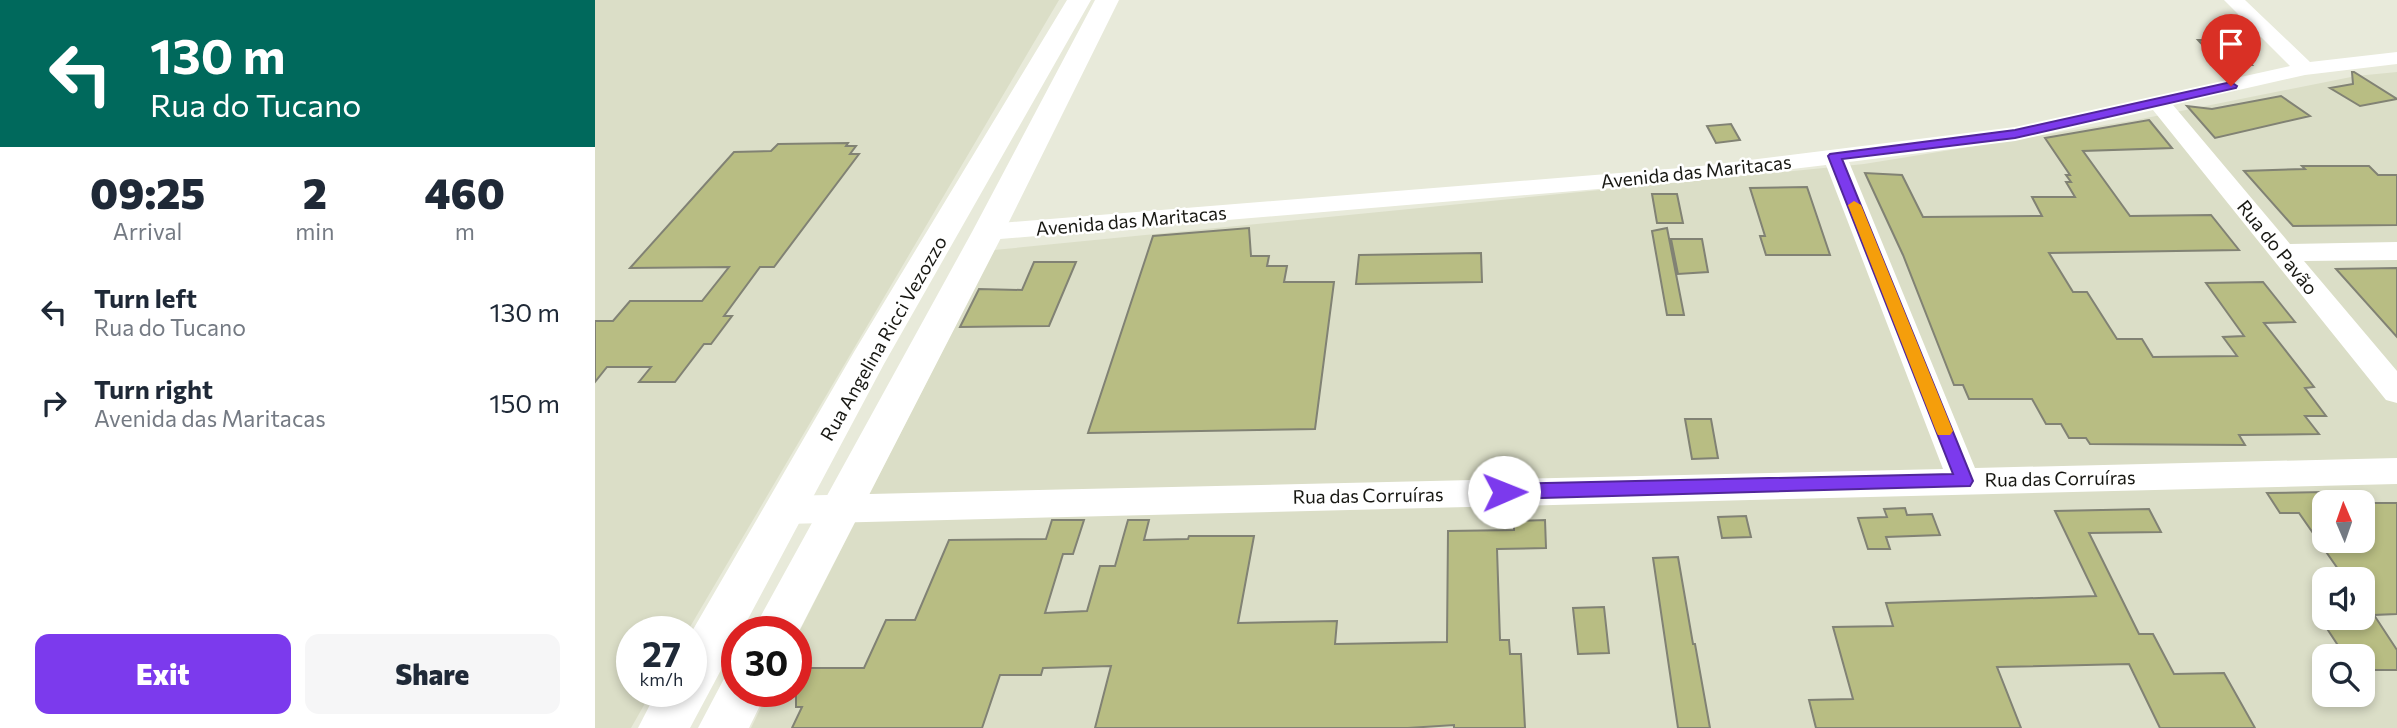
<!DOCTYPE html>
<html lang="en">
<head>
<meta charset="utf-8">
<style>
  :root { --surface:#fff; --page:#f6f6f7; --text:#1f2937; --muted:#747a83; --accent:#7c3aed }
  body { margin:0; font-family:Commissioner,sans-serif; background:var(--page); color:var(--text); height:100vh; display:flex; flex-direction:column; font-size:26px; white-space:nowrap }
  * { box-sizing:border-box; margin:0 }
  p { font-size:23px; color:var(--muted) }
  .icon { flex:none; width:38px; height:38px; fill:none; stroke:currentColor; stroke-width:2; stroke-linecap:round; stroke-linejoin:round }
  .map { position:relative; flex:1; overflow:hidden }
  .details { display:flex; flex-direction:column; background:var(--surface); width:595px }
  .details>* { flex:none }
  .banner { background:#00695c; color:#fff; overflow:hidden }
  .needle { width:46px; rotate:358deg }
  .fabs { position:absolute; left:1717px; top:490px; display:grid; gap:14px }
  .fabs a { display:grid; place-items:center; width:63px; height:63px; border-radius:14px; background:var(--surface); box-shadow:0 4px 10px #0003; font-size:35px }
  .speed { position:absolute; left:21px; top:616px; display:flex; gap:14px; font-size:35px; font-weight:700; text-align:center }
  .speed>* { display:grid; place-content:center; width:91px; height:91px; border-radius:50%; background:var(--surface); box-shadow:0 4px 10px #0003; line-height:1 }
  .speed small { font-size:18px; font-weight:400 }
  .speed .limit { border:10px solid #d22; background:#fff; color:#111 }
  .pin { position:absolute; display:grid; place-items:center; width:60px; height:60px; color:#fff; margin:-72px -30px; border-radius:50% 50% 50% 0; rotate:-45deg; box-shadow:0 0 7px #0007 }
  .pin .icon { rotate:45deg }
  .me { position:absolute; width:77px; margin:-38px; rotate:89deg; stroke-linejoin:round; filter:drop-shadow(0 0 5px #0008) }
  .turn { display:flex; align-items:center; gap:24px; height:147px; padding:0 35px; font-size:32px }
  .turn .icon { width:91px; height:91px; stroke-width:2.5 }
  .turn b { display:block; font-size:49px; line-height:60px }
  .eta { display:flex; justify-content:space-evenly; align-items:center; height:119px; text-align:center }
  .eta b { font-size:42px; font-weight:800; line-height:49px }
  .button { display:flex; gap:14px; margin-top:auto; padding:14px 35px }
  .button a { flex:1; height:80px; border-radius:14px; background:var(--accent); color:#fff; font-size:28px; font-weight:800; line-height:80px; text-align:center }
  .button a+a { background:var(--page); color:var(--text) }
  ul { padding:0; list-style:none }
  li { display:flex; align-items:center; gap:21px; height:91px; padding:0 35px }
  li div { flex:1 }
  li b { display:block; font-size:26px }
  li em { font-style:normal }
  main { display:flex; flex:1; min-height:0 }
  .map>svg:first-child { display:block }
</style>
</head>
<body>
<main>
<section class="details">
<div class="banner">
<div class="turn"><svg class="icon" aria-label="left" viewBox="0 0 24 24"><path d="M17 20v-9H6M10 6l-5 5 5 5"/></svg><div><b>130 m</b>Rua do Tucano</div></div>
</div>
<div class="eta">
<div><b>09:25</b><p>Arrival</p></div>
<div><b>2</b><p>min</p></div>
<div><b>460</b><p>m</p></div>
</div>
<ul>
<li><svg class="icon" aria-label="left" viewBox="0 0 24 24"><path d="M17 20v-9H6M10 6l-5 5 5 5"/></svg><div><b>Turn left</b><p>Rua do Tucano</p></div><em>130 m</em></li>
<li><svg class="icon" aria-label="right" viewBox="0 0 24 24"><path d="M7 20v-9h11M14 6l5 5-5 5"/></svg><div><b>Turn right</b><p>Avenida das Maritacas</p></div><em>150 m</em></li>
</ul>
<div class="button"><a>Exit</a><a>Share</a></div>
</section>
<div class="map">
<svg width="1802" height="728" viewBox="0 0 1802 728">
  <rect width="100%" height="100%" fill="#e8eada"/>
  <path fill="#dbdec7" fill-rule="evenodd" d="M 0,0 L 464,0 L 92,632 L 37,632 L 37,691 L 57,691 L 36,728 L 0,728 Z
    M 1802,72 L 1802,728 L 156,728 L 174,691 L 201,691 L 201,638 L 399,250 L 1269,164 L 1541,120 L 1761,76 ZM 1729,502 L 1768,502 L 1768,541 L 1729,541 ZM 1729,579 L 1768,579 L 1768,618 L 1729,618 ZM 1729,656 L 1768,656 L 1768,695 L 1729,695 Z"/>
  <path fill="#b8bd83" stroke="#818274" stroke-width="2" d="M 1603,40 L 1634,40 L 1657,65 L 1626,65 Z
    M 1757,72 L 1759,72 L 1802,99 L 1765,106 L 1735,88 L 1758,84 Z
    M 1686,96 L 1715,116 L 1620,138 L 1592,106 L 1617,109 Z
    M 1554,120 L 1577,148 L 1488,151 L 1535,216 L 1616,215 L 1644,250 L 1454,253 L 1478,292 L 1492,292 L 1522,339 L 1547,339 L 1558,357 L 1642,356 L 1628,337 L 1649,336 L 1611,283 L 1668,282 L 1700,322 L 1669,323 L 1719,387 L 1710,388 L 1731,416 L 1710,416 L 1724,434 L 1644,435 L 1650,445 L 1495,444 L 1491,438 L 1474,438 L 1466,424 L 1451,424 L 1437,399 L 1374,399 L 1368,385 L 1359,385 L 1308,255 L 1270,173 L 1307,175 L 1328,217 L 1447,216 L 1437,197 L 1480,197 L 1471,182 L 1476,182 L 1471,175 L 1475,175 L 1450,138 Z
    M 1136,124 L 1145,140 L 1121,143 L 1112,126 Z
    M 253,143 L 251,146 L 261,146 L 255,154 L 264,154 L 179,267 L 165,267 L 129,316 L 137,316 L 116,344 L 109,344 L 80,382 L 44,382 L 56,367 L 12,367 L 0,382 L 0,321 L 18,321 L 35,301 L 107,301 L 134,267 L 35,268 L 139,152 L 176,151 L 183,144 Z
    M 1707,166 L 1774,166 L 1783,175 L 1802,175 L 1802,225 L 1698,226 L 1649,171 L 1710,169 Z
    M 1212,187 L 1235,255 L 1171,255 L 1165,236 L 1170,236 L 1155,188 Z
    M 1057,194 L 1082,194 L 1088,223 L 1062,223 Z
    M 654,228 L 656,256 L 674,256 L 672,266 L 692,266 L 689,282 L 739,282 L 720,429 L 493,433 L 558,236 Z
    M 1072,228 L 1089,315 L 1072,315 L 1057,231 Z
    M 1076,239 L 1107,239 L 1113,272 L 1083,274 Z
    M 886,253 L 887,282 L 761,284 L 764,255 Z
    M 439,262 L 481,262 L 454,326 L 365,327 L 384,289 L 427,290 Z
    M 1802,268 L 1802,337 L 1741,269 Z
    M 1090,419 L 1116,419 L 1123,458 L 1097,459 Z
    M 1729,492 L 1729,541 L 1768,541 L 1768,503 L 1802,503 L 1802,614 L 1779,615 L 1802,650 L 1802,670 L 1768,670 L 1768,656 L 1750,656 L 1725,618 L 1768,618 L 1768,579 L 1750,579 L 1704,513 L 1685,513 L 1672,493 Z
    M 1310,508 L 1312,515 L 1337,514 L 1345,535 L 1291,537 L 1295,549 L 1273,549 L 1263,518 L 1292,517 L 1289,509 Z
    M 1554,509 L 1566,532 L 1494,533 L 1544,634 L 1558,634 L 1579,674 L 1629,673 L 1660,728 L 1565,728 L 1534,664 L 1402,667 L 1426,728 L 1221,728 L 1214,700 L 1258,699 L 1238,627 L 1298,626 L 1291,603 L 1501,596 L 1460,511 Z
    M 1151,516 L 1156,537 L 1127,538 L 1123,517 Z
    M 457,520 L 489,520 L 478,554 L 468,554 L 450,613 L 492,611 L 505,566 L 520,566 L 533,520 L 554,520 L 549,540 L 593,539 L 594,536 L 659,536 L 643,623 L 742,621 L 740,644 L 852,642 L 853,531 L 919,530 L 919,521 L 950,520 L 951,548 L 902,549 L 905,640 L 914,640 L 915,654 L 926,654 L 930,728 L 859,728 L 859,725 L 813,728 L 500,728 L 516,666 L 448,668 L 446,675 L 405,675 L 387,728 L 197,728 L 207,707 L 201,707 L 201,668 L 269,668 L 291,620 L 320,620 L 354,540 L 451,539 Z
    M 1083,557 L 1098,644 L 1100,644 L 1115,728 L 1083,728 L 1058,558 Z
    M 1009,607 L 1014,653 L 983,654 L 978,608 Z"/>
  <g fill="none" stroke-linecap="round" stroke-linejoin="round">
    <path fill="#fff" fill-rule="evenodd" d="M 1629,0 L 1650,0 L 1715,62 L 1802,52 L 1802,64 L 1710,75 L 1578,105 L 1695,244 L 1802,242 L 1802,260 L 1709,261 L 1802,371 L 1802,403 L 1791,400 L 1558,110 L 1420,141 L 1254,162 L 1380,468 L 1802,458 L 1802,484 L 190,524 L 178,520 L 173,510 L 178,500 L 190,496 L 1348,469 L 1231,165 L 1098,181 L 393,240 L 384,238 L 380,232 L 384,226 L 393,224 L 1098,167 L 1420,127 L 1695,66 Z"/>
    <path fill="#fff" fill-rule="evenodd" d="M 472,0 L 496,0 L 289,364 L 146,632 L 142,632 L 142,640 L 95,728 L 43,728 L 62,691 L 96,691 L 96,633 L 259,352 Z
      M 500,0 L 524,0 L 409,232 L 201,637 L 201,632 L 157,632 L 377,232 Z
      M 142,671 L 142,691 L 172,691 L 154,728 L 103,728 L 131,675 Z"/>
  </g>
  <path fill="#7c3aed" stroke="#51269a" stroke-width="2" d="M 1636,82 L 1642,86 L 1641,88 L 1420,138 L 1247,159 L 1378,481 L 1375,486 L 909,499 L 902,497 L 900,492 L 902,487 L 909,484 L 1358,474 L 1233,156 L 1235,154 L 1420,130 Z"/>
  <path fill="#f59e0b" d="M 1259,201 L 1266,205 L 1358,431 L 1355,435 L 1343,435 L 1341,431 L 1253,205 Z"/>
  <g text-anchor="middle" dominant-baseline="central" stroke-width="5" stroke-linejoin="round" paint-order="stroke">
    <g font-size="19" fill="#181813" stroke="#fff">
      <text transform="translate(1101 171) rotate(-6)">Avenida das Maritacas</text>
      <text transform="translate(536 220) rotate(-5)">Avenida das Maritacas</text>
      <text transform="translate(1683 247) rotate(51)">Rua do Pavão</text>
      <text transform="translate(288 338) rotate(-60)">Rua Angelina Ricci Vezozzo</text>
      <text transform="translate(1465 478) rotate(-1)">Rua das Corruíras</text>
      <text transform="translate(773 495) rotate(-1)">Rua das Corruíras</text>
    </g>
  </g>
</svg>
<div class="fabs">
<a><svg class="needle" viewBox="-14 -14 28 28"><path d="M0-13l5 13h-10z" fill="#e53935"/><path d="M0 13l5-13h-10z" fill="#747a83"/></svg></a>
<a><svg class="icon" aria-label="sound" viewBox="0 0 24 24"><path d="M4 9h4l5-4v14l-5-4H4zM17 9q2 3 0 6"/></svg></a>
<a><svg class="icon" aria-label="search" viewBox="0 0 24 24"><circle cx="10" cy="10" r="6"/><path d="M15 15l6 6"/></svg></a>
</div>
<div class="speed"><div>27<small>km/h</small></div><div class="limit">30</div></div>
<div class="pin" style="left:1636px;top:86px;background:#d93025"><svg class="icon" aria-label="arrive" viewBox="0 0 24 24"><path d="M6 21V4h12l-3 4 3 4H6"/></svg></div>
<svg class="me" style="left:909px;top:492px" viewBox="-20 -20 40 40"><circle r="19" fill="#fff"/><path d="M0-13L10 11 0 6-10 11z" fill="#7c3aed"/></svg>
</div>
</main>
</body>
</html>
